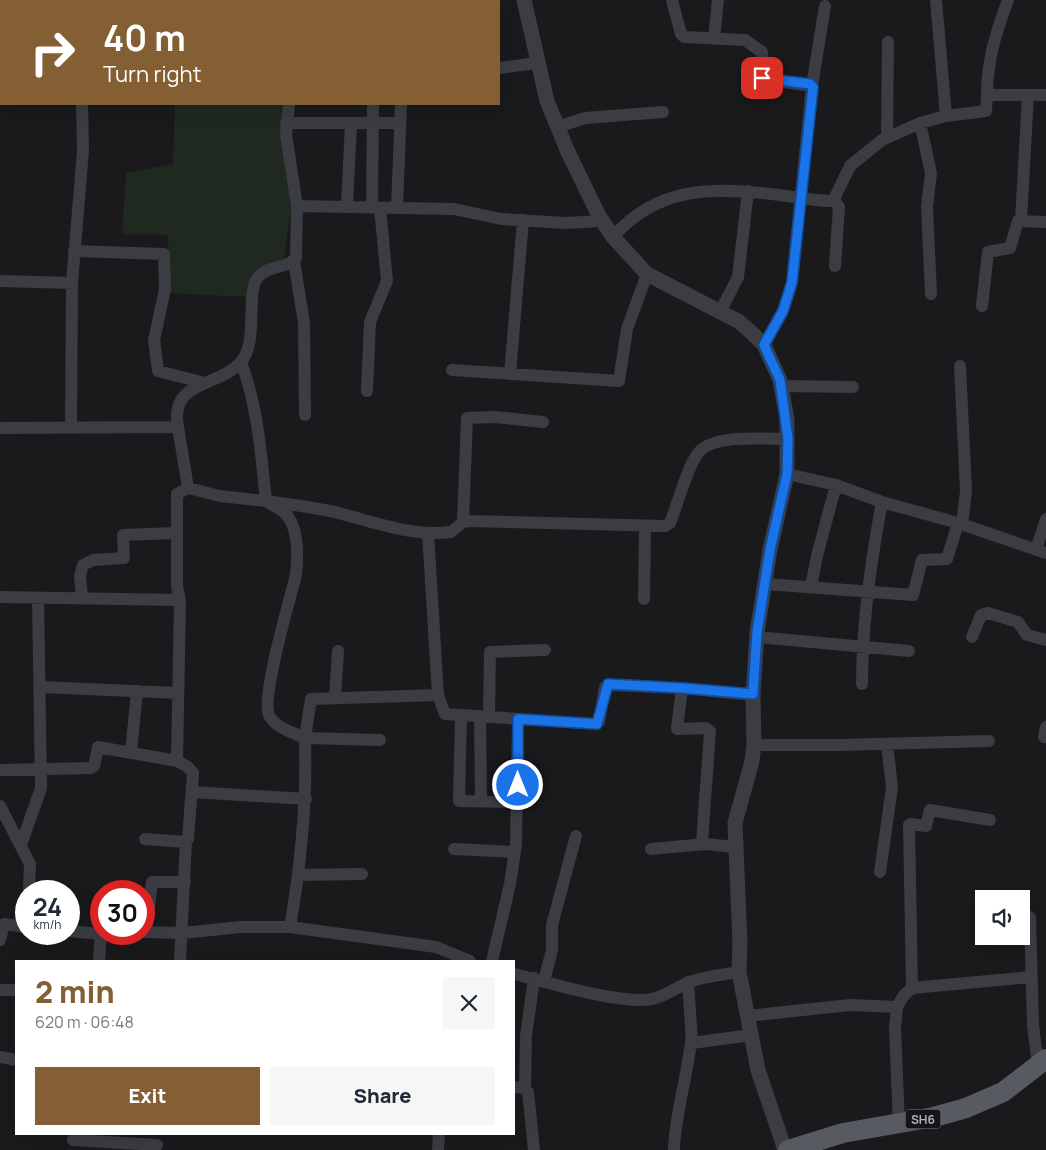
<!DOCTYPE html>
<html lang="en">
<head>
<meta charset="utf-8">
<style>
  :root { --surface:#fff; --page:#f6f6f7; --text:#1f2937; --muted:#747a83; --accent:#845f34 }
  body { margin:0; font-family:Manrope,sans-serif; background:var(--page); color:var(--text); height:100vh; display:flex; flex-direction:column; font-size:19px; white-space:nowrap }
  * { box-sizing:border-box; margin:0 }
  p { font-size:16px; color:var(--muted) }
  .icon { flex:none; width:28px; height:28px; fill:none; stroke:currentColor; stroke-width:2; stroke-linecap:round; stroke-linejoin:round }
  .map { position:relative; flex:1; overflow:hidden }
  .drawer { position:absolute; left:15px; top:960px; width:500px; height:175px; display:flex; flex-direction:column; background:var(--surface); border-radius:0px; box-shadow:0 5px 20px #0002 }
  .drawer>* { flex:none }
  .guide { position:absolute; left:0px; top:0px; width:500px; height:105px; box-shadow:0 5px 20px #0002; background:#845f34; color:#fff; overflow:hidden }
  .buttons { position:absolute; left:975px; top:890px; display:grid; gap:10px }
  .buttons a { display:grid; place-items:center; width:55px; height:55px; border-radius:0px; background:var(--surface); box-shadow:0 5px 20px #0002; font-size:25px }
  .speed { position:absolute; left:15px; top:880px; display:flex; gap:10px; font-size:25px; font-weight:700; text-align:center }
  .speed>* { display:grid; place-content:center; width:65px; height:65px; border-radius:50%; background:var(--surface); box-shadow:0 5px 20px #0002; line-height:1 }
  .speed small { font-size:12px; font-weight:400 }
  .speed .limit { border:8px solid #d22; background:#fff; color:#111 }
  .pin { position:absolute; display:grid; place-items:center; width:42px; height:42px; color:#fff; margin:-21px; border-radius:10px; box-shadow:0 2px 8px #0006 }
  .me { position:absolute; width:55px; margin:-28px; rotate:0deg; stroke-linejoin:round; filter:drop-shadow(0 0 4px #0008) }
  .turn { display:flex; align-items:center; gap:18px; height:105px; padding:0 20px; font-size:22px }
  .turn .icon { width:65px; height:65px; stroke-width:2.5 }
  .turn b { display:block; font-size:35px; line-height:42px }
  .round { display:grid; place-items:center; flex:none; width:52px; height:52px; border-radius:0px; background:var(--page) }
  .overview { display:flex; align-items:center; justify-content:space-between; height:85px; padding:0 20px }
  h1 { font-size:30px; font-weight:800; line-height:38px; color:var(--accent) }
  .button { display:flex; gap:10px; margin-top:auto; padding:10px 20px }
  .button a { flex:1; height:58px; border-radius:0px; background:var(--accent); color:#fff; font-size:20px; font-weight:800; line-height:58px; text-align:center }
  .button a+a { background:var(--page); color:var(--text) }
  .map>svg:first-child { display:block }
</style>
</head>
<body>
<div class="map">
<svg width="1046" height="1150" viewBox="0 0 1046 1150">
  <rect width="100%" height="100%" fill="#1a1a1d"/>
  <path fill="#1f2920" d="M 175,104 L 283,104 L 293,194 L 284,258 L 252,274 L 247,297 L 169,293 L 168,235 L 122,234 L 126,173 L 173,164 Z"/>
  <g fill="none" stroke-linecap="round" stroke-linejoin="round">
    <path stroke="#3b3d42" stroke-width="12" d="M 178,0 L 180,1
      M 375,0 L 375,1
      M 410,0 L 410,1
      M 672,0 L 681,34 L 684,37 L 745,40 L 762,52 L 763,79 L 812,86 L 792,283 L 783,311 L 764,345
      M 936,0 L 946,116
      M 1008,0 C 996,32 987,61 987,95 L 1046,95
      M 96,1 L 96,0
      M 214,1 L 214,0
      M 300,1 L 309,0
      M 714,39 L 718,0
      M 0,68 L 1,68
      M 499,68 L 537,63
      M 812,86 L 825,6
      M 286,123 L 400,123
      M 920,123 L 931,173 L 927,207 L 931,294
      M 557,127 L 585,118 L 663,112
      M 887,138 L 888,42
      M 834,200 L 839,207 L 835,266
      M 297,206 L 454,209 L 501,219 L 565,223 L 602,221
      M 347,207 L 351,123
      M 372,207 L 373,104
      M 397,208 L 401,104
      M 1021,220 L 1028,95
      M 613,237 C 658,185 716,187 779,195 C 797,197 815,201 833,201 L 850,166 L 882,140 L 920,123 L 946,116 L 986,111 L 987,95
      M 74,251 L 164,254 L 165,289 L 154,340 L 158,371 L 205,383
      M 294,261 L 304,323 L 305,415
      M 0,281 L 72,283
      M 982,306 L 988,252 L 1010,248 L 1018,221 L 1046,222
      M 720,312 L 738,277 L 748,191
      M 960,366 L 966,491 L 962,524
      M 452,370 L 619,381 L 627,329 L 647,274
      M 510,374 L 523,220
      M 781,386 L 853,387
      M 367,391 L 370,322 L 387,281 L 380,208
      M 178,427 C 169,380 218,388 241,362 C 259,341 245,293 258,277 C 268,265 287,269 296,258 L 297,206 L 286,134 L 289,104
      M 0,428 L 178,427 L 188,488
      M 71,428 L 72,283 L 83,151 L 82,104
      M 787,474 L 836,485 L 882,502 L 958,523 L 1046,553
      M 463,522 L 467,418 L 495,417 L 543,422
      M 428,533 L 438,695
      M 1036,550 L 1046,519
      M 766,584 L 913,595 L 922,560 L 947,559 L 958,523
      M 811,587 L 817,556 L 836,485
      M 0,597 L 180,600
      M 82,598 L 80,576 L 83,565 L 93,560 L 124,558 L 123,535 L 175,533
      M 644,599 L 645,527
      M 757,637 L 909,651
      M 972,637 L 981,615 L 988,613 L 1018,622 L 1027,635 L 1046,640
      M 862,684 C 862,626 871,560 882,502
      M 41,687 L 178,693
      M 682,688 L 677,729 L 706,728 L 710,731 L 702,842 L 705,844 L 735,847
      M 335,697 L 338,651
      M 461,716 L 459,801 L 517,802
      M 480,717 L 481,801
      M 489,717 L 490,652 L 545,650
      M 1044,737 L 1046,727
      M 380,740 L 305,738 L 311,699 L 438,695 L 445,714 L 596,724 L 599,722 L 605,687 L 608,685 L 682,688 L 753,695
      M 754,745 L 840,745 L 989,741
      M 131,753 L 137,691
      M 0,770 L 91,768 L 94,766 L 98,747 L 177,761 L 180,600 L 177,586 L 177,494 L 188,488 L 220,496 L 266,501 C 261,454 258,407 241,362
      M 192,792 L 306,799
      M 0,806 L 30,864 L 29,891
      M 145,839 L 185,842 L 188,839 L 193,773 L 188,767 L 177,761
      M 21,845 L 41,788 L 38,598
      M 454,849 L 515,852
      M 651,849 L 705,844
      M 880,872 L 892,787 L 887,744
      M 299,875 L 362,874
      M 1030,917 L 1033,1025 L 1038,1066
      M 290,927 C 301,864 307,802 305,738 C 294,733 274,727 269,715 C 261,697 290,599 296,575 C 298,556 299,526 284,512 C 279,508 272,505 266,501 C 290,505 315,507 338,513 C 375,522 412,537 451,532 L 463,522 L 469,521 L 665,526 L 670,523 C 677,506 688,464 699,452 C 714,434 766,439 788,439
      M 69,931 L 101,934
      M 144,932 L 183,933 L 240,927 L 290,927 L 436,947 L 470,961
      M 146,932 L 152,882 L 185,882
      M 0,940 L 4,924 L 26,927
      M 99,961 L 101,934
      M 180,961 L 186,841
      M 492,961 L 510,884 L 516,844 L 518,719
      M 514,974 C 548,982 620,1005 652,999 C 664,997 676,988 687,983 C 703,976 722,975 739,972
      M 544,981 L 552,950 L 552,925 L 576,836
      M 688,982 L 692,1043 L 751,1035
      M 912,988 L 909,825 L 911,824 L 926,826 L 930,810 L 990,820
      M 0,990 L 16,990
      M 897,1007 L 904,995 L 912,988 L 1031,977
      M 747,1016 L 850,1005 L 897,1007 L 895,1028 L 899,1124
      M 0,1057 L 16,1060
      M 514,1087 L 524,1088 L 528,1092 L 534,1150
      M 525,1089 L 526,1036 L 534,978
      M 73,1140 L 157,1145
      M 438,1150 L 439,1134
      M 674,1150 C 675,1114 687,1078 691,1042"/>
    <path stroke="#3b3d42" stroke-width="15" d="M 524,0 L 547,101 L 568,152 L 599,216 L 613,237 L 647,274 L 738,321 L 751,332 L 764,345 L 780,380 L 787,419 L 787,474 L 770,550 L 757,632 L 753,695 L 754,745 L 752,761 L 735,823 L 740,943 L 739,972 L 758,1070 L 785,1150"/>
    <path stroke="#575a61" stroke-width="20" d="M 788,1150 L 843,1133 L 934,1117 L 966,1108 L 1003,1092 L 1046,1059"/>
  </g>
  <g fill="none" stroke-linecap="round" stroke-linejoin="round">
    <defs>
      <path id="route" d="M 518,785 L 518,719 L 597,724 L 608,684 L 682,688 L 753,694 L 757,632 L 770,550 L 787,474 L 788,439 L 780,380 L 764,345 L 783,311 L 792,282 L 813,87 L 810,84 L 762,78"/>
    </defs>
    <use href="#route" stroke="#114b97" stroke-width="12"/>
    <use href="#route" stroke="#1a73e8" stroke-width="9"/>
  </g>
  <g text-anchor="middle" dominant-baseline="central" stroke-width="4" stroke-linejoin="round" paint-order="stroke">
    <rect fill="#151518" stroke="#7f848c" stroke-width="1" x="905.5" y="1109.5" width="35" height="19" rx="4"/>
    <g font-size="12" font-weight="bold" fill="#acb3bd">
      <text x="923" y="1119">SH6</text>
    </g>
  </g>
</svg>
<div class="buttons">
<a><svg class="icon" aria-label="sound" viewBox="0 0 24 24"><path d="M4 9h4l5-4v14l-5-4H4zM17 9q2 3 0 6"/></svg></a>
</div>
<div class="speed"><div>24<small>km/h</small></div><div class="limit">30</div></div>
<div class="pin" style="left:762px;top:78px;background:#d93025"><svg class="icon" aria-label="arrive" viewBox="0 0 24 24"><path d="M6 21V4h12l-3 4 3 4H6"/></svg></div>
<svg class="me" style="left:518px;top:785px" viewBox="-20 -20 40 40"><circle r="17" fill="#1a73e8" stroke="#fff" stroke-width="3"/><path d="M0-11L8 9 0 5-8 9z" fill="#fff"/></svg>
<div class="guide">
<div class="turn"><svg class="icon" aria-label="right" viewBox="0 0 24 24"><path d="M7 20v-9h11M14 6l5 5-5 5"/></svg><div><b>40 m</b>Turn right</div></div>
</div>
<section class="drawer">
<div class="overview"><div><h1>2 min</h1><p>620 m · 06:48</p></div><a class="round"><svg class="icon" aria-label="close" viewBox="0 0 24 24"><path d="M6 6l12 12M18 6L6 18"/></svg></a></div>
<div class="button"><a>Exit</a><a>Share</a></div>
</section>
</div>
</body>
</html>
